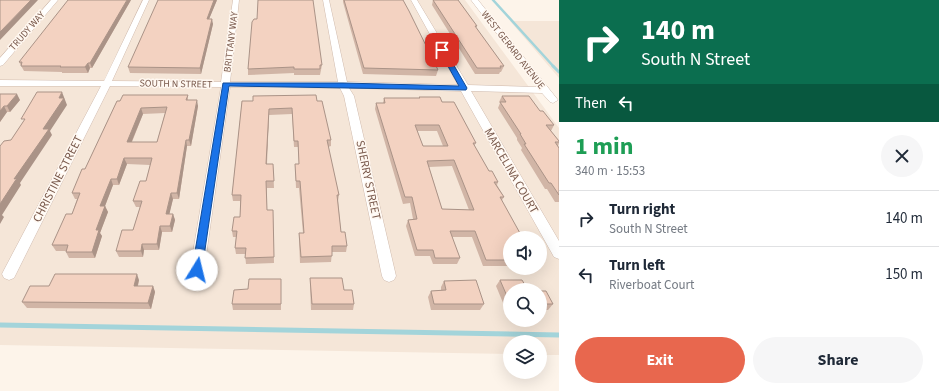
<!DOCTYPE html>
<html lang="en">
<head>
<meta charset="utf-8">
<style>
	:root { --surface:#fff; --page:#f6f6f7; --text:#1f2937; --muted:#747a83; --line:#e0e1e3; --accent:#e8674e }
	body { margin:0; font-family:"Source Sans 3",sans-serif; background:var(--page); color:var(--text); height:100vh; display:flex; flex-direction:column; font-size:15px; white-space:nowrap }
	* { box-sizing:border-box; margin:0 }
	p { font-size:13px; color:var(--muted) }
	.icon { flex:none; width:22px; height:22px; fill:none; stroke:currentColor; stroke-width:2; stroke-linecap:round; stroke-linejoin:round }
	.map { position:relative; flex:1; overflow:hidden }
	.drawer { display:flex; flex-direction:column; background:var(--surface); width:380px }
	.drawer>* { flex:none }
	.hud { background:#0b6e4f; color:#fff; overflow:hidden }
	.fabs { position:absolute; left:503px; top:231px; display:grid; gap:8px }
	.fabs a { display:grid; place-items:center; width:44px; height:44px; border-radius:50%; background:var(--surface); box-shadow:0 4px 16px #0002; font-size:20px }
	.pin { position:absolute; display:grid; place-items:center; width:34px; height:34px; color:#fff; margin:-17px; border-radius:8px; box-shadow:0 2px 6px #0006 }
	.me { position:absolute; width:44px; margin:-22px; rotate:9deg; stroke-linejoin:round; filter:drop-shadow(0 0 3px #0008) }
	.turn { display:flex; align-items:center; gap:14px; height:84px; padding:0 16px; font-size:18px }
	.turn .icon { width:52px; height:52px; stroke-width:2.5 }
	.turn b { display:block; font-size:28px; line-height:34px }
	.then { display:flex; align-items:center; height:38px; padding:0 16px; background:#0003; gap:8px; font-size:15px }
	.round { display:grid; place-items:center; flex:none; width:42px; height:42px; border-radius:21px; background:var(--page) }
	.headline { display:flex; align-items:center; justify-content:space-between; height:68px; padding:0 16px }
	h1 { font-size:24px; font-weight:700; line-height:30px; color:#1e9e55 }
	.primary-button { display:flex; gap:8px; margin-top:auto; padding:8px 16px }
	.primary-button a { flex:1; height:46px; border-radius:24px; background:var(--accent); color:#fff; font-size:16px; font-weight:700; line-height:46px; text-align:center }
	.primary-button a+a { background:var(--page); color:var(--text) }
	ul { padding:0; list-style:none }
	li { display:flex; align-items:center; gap:12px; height:56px; padding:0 16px; border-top:1px solid var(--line) }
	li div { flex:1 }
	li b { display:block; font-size:15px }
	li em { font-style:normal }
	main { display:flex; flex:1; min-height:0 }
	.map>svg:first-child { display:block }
</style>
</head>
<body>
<main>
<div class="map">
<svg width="559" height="391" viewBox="0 0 559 391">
	<rect width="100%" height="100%" fill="#fdf4ea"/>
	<path fill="#f5e6d8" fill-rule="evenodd" d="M0,0H465L559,128V355H540V342H510V354L0,345ZM510,238H540V268H510ZM510,290H540V320H510Z
		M510,21H559V78Z"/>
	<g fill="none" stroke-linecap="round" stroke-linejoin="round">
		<path stroke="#a3d4da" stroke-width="2.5" d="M493,0L554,67"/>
		<path stroke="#a3d4da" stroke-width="3" d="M553,66L559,72"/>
		<path stroke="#a3d4da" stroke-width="5" d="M0,325L559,335"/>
		<defs>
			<path id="street" d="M51,0H58L3,65L0,66V58Z
				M143,0H149L112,81L221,82L233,0H239L230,82H338L323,0H329L347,82L458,85L411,0H417L468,85L538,87L471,0H478L558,100L553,103L550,102L542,93L471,91L559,241V259L554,257L461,91L349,88L354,96L396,276L394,280L389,282L384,280L382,276L344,96L340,88L230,87L204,270L202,274L197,276L192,274L190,270L221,87L110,86L14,278L9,280L4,278L2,274L4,270L101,86H0V80L104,81Z"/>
		</defs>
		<use href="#street" stroke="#d0bbae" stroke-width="1"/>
		<use href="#street" fill="#fff" fill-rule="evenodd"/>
	</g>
	<path fill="#d1b5a6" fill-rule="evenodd" d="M131,0L92,68H90L88,73H62V72L24,71L19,62Z
		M217,0L209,19L213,24L201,74L130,73L128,67Z
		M343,0H403L438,70L436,76L363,74L343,2Z
		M433,0H458L477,26L476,28L504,66L501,72H500L499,74H475L432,5Z
		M257,19L322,65L320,75H294V73L248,75V69Z
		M0,94L20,100L10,112H7L0,122Z
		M188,95V100L198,106L191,146H187L179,199H173L169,214H173L175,220L172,232H162L159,250H144L143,257H119L116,251L133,230L140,207H136L133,201L146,181L150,165L127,164L119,185H113L105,206L108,212L100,233L102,236L95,258H69L66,252V251H56L52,245L72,214L77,199H75L72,193L85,169L117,101ZM165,113L157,142H132L143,114Z
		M502,96L540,111L554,125L551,131L559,141V143L558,146L559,148V202H555L547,189H545L521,150L522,148L517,140V138L498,108L500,103L499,102Z
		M419,97L442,102L476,143L474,146L489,171L498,182L497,185L504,197L502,200L510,238V266H483L472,237H452L460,258L457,264H433L430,256H415L406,226L408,220L413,219L410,203L403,204L375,109L376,103H383L384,98H419ZM417,131H437L443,146H423ZM452,166L469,210L442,209L429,167Z
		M242,101H317L331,140V146L328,147L339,195L338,201L341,232L347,246L346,252H332L331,262L300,263L299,239V233H303L299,188H296L295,164H299L298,147H294L292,114L269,115L267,164H273L274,188H267V210H273L274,263L246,264L245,254H236L235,248L236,237H233L232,231L240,217V201H233L232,195Z
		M310,278L344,290L354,304L353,310H311L310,284Z
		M281,279V310H233L232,304L248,289Z
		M139,280L138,286H153L155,292L151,309L27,308L22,302L49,286Z
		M500,280L510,290V310H506L496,286Z
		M444,281L484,304L480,310H431L428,297L431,291L441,290V287Z
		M540,291L553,304L548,310H540Z"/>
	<path fill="#aa9387" d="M31,0H38L0,40V32Z
		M127,0H131L92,68L90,63Z
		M214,0H217L207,24V19Z
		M212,19L213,24L201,74L200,68Z
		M88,63L90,68L88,73L85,67Z
		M62,92L67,105L50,131L52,135L20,183L21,185L2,215L4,217L0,224V204L14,179L43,129L59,98Z
		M17,94L20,100L10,112L7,106Z
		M197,100L198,106L191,146L189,140Z
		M4,106L7,112L0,122V111Z
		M141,108L143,114L129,148L127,142Z
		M269,109V115L266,170V164Z
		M186,140L187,146L179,199L177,193Z
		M124,158L127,164L119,185L117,179Z
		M111,179L113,185L105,206L108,212L100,233L102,236L95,258L92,252L100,206Z
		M171,193L173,199L168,220L166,214Z
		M173,214L175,220L172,232L170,226Z
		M160,226L162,232L159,250L157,244Z
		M142,244L144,250L143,257L141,251Z
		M137,274L139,280L136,292L134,286Z
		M153,286L155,292L151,309L148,303Z"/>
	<path fill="#f3d2c1" stroke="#aa9387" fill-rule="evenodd" d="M0,0H31L0,32Z
		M68,0H127L90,63H88L85,67H60L61,66H21L22,62H19Z
		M158,0H214L207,19H212L200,68L128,67Z
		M258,0H313L322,65H320V69H294V67L248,69L252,22L254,19H257Z
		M344,0H403L409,11L438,70L364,68Z
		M433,0H458L477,26H475L504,66H500L501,68H477Z
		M37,92H62L59,98H64L43,129H49L14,179L17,178L0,204V146L4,141L11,140L25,119H21Z
		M0,94H17L7,106H4L0,111Z
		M123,95H188L186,100H197L189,140H186L177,193H171L166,214H173L170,226H160L157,244H142L141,251H116L122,230H133L142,201H133L140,181H146L152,158H124L117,179H111L100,206H105L96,230H99L92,252H66L68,245H52L66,214H72L80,193H72L82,169H85L117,101H120ZM167,107L157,142H127L141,108Z
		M316,95L317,101H322L331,140H327L339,195H337L341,232H345L347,246H332V256L301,257L299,233H304L300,181H296L295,164H299L298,141H294L292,108L269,109L266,164H273L274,181H266L267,210H273L274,257L245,258L246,248H235L237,231H232L234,217H240L241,195H232L242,101H253V96Z
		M502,96H529L540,111H543L554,125H546L559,141V142H555L559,148V195L551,183H549L524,144H526L520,134H521L500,102H506Z
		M419,97H440L442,102H454L476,143H473L489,171H492L498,182H494L504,197H500L521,235H523L525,238H510V260H486L475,231H450L460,258H435L433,250H417L408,220L417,219L412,197H405L376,103H385L384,98H420ZM415,125H439L448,146H423ZM454,160L474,210L442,209L427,161Z
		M55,274H137L134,286H153L148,303L22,302L30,286H49Z
		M310,278H342L344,290H352L354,304H312Z
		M249,279H281V304H232L234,290L248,289Z
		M476,280L484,304H434L431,291L446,290L444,281Z
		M500,280H522L528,290H510V303Z
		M540,291H546L553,304H540Z"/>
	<path fill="#1a73e8" stroke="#114b97" d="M442,48L445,50L467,88L466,90L229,86L202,270L201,273H193L192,270L223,83H343L459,86L439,50Z"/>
	<g text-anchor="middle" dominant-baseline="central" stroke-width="3" stroke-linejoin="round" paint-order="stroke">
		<g font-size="10" fill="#79594c" stroke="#fff8f1">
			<text transform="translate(27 31) rotate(-49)">TRUDY WAY</text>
			<text transform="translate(231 42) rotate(-83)">BRITTANY WAY</text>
			<text transform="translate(513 50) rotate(52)">WEST GERARD AVENUE</text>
			<text transform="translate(176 84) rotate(1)">SOUTH N STREET</text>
		</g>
		<g font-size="12" fill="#79594c" stroke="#fff8f1">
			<text transform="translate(511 171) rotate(60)">MARCELINA COURT</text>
			<text transform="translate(58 179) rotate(-63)">CHRISTINE STREET</text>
			<text transform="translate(368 180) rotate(78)">SHERRY STREET</text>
		</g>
	</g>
</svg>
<div class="fabs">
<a><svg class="icon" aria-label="sound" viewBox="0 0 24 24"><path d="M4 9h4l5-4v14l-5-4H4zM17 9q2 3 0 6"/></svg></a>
<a><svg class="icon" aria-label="search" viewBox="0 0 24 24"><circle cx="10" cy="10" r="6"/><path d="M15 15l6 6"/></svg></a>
<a><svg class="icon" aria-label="layers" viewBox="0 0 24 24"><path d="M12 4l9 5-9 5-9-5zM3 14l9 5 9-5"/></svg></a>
</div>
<div class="pin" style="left:442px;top:50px;background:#d93025"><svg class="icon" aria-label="arrive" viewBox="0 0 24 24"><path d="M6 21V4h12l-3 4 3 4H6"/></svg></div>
<svg class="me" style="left:197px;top:270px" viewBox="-20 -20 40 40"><circle r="19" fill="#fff"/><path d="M0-13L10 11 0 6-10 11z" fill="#1a73e8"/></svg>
</div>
<section class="drawer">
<div class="hud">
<div class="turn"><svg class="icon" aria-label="right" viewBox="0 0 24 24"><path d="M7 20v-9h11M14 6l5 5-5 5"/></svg><div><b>140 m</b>South N Street</div></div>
<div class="then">Then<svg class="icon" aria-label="left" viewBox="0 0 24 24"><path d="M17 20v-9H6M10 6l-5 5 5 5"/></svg></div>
</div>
<div class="headline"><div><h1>1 min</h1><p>340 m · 15:53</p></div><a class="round"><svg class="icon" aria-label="close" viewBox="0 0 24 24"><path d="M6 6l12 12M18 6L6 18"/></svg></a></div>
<ul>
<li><svg class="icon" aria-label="right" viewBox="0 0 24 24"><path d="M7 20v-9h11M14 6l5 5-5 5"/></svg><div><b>Turn right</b><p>South N Street</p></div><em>140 m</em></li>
<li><svg class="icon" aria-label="left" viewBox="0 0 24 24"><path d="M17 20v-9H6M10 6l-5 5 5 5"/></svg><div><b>Turn left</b><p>Riverboat Court</p></div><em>150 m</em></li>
</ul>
<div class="primary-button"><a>Exit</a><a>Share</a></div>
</section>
</main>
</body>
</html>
